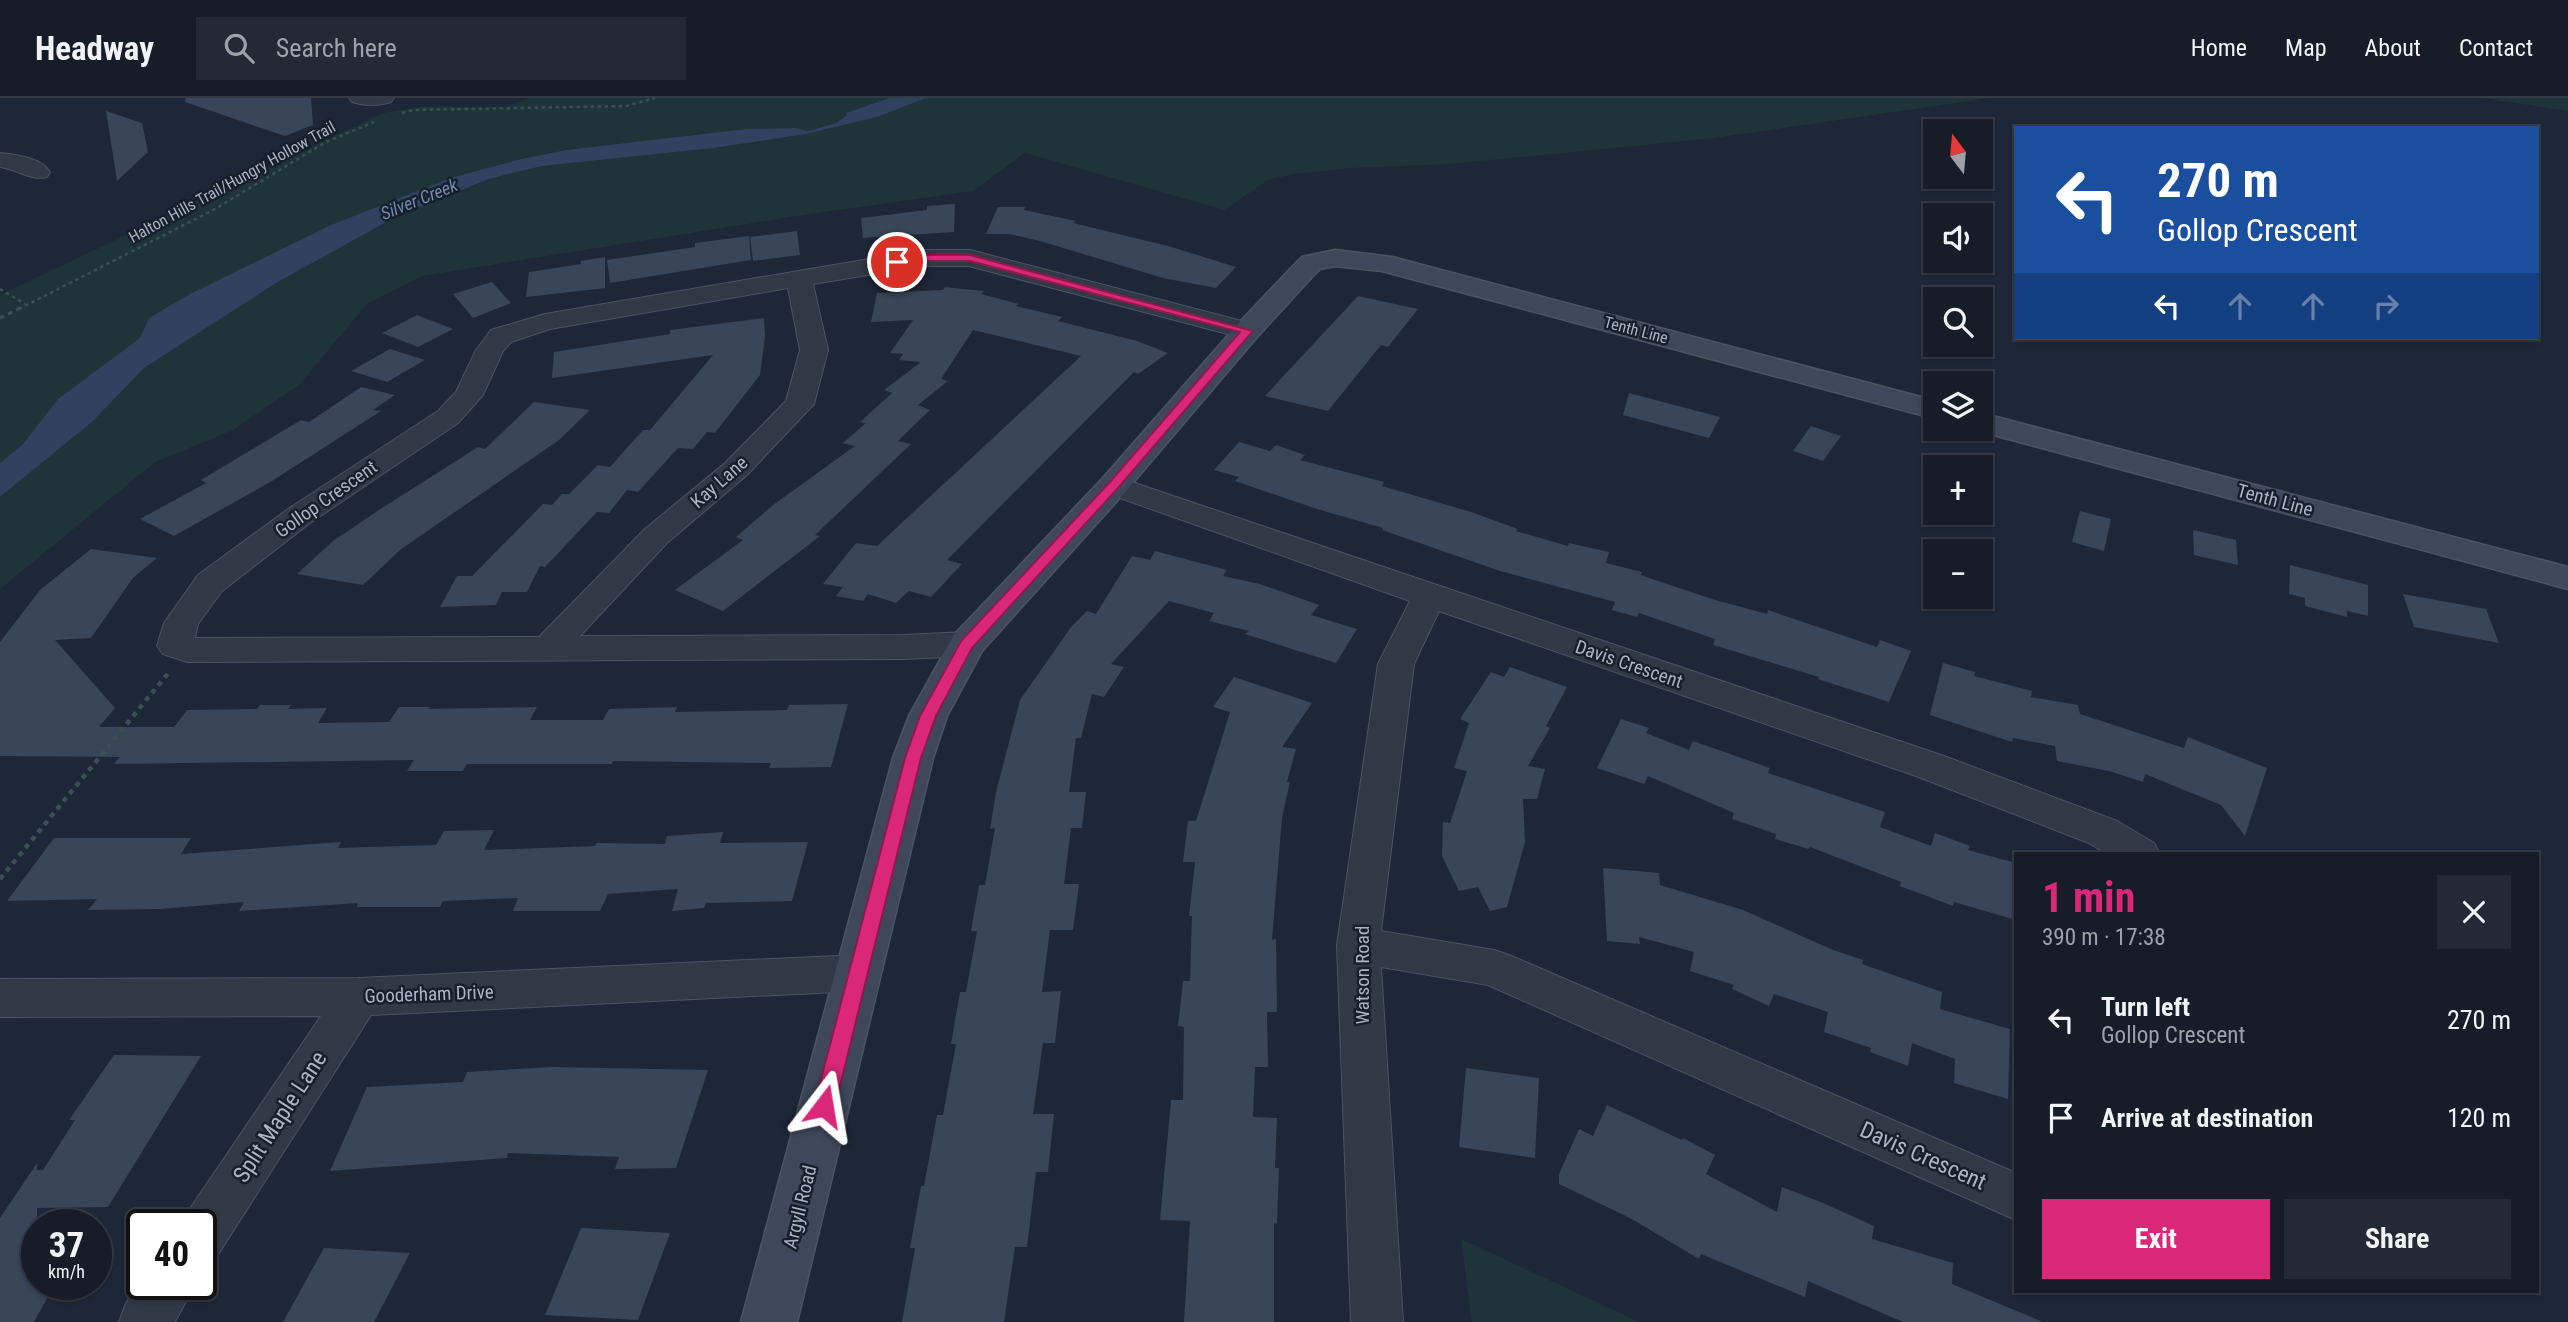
<!DOCTYPE html>
<html lang="en">
<head>
<meta charset="utf-8">
<style>
	:root { --surface:#161d29; --page:#232a35; --text:#f1f3f6; --muted:#9ea2a8; --line:#353b46; --accent:#db2777 }
	body { margin:0; font-family:"Roboto Condensed",sans-serif; background:var(--page); color:var(--text); height:100vh; display:flex; flex-direction:column; font-size:26px; white-space:nowrap }
	* { box-sizing:border-box; margin:0 }
	p { font-size:23px; color:var(--muted) }
	.icon { flex:none; width:38px; height:38px; fill:none; stroke:currentColor; stroke-width:2; stroke-linecap:round; stroke-linejoin:round }
	.map { position:relative; flex:1; overflow:hidden }
	.sheet { position:absolute; left:2014px; top:754px; width:525px; height:441px; display:flex; flex-direction:column; background:var(--surface); border-radius:0px; box-shadow:0 2px 5px #0004,0 0 0 2px var(--line) }
	.sheet>* { flex:none }
	.guide { position:absolute; left:2014px; top:28px; width:525px; height:214px; border-radius:0px; box-shadow:0 2px 5px #0004,0 0 0 2px var(--line); background:#1a4fa0; color:#fff; overflow:hidden }
	.needle { width:46px; rotate:344deg }
	.buttons { position:absolute; left:1923px; top:21px; display:grid; gap:14px }
	.buttons a { display:grid; place-items:center; width:70px; height:70px; border-radius:0px; background:var(--surface); box-shadow:0 2px 5px #0004,0 0 0 2px var(--line); font-size:35px }
	.speed { position:absolute; left:21px; top:1111px; display:flex; gap:14px; font-size:35px; font-weight:700; text-align:center }
	.speed>* { display:grid; place-content:center; width:91px; height:91px; border-radius:50%; background:var(--surface); box-shadow:0 2px 5px #0004,0 0 0 2px var(--line); line-height:1 }
	.speed small { font-size:18px; font-weight:400 }
	.speed .limit { border:4px solid #111; border-radius:10px; background:#fff; color:#111 }
	.pin { position:absolute; display:grid; place-items:center; width:60px; height:60px; color:#fff; margin:-30px; border:4px solid #fff; border-radius:50%; box-shadow:0 2px 7px #0007 }
	.me { position:absolute; width:77px; margin:-38px; rotate:14deg; stroke-linejoin:round; filter:drop-shadow(0 0 5px #0008) }
	.turn { display:flex; align-items:center; gap:24px; height:147px; padding:0 28px; font-size:32px }
	.turn .icon { width:91px; height:91px; stroke-width:2.5 }
	.turn b { display:block; font-size:49px; line-height:60px }
	.lanes { display:flex; align-items:center; height:66px; padding:0 28px; background:#0003; justify-content:center; gap:35px; direction:ltr }
	.lanes .off { opacity:.35 }
	.round { display:grid; place-items:center; flex:none; width:74px; height:74px; border-radius:0px; background:var(--page) }
	.head { display:flex; align-items:center; justify-content:space-between; height:119px; padding:0 28px }
	h1 { font-size:42px; font-weight:700; line-height:52px; color:var(--accent) }
	.button { display:flex; gap:14px; margin-top:auto; padding:14px 28px }
	.button a { flex:1; height:80px; border-radius:0px; background:var(--accent); color:#fff; font-size:28px; font-weight:700; line-height:80px; text-align:center }
	.button a+a { background:var(--page); color:var(--text) }
	ul { padding:0; list-style:none }
	li { display:flex; align-items:center; gap:21px; height:98px; padding:0 28px }
	li div { flex:1 }
	li b { display:block; font-size:26px }
	li em { font-style:normal }
	header { display:flex; align-items:center; gap:42px; box-sizing:border-box; height:98px; padding:0 35px; background:var(--surface); border-bottom:2px solid var(--line) }
	header strong { font-size:33px }
	nav { display:flex; gap:38px; margin-inline-start:auto; font-size:24px }
	.search { width:490px; height:63px; background:var(--page); display:flex; align-items:center; gap:18px; box-sizing:border-box; padding:0 24px; border-radius:0px; color:var(--muted); font-size:26px }
	.map>svg:first-child { display:block }
</style>
</head>
<body>
<header>
<strong>Headway</strong>
<div class="search"><svg class="icon" aria-label="search" viewBox="0 0 24 24"><circle cx="10" cy="10" r="6"/><path d="M15 15l6 6"/></svg>Search here</div>
<nav><a>Home</a><a>Map</a><a>About</a><a>Contact</a></nav>
</header>
<div class="map">
<svg width="2568" height="1224" viewBox="0 0 2568 1224">
	<rect width="100%" height="100%" fill="#1e2737"/>
	<path fill="#1f3438" d="M531,0H889L847,15L848,17L836,25L809,33L795,30L746,31L566,52L521,61L450,80L331,127L149,220L140,240L58,301L23,346L0,365V197L383,15L426,8L505,9Z
		M926,0H1990L1714,40L1449,66L1350,70L1294,76L1268,82L1224,112L1025,55L973,93L796,118L422,178L367,206L299,287L233,332L155,364L0,491V399L92,324L144,270L276,185L399,117L489,81L542,68L714,50L806,36L877,19Z
		M2482,0H2568V13Z
		M1461,1141L1639,1224H1472Z"/>
	<path fill="#2f4260" d="M889,0H926L877,19L806,36L714,50L542,68L489,81L399,117L276,185L144,270L92,324L0,399V365L23,346L58,301L140,240L149,220L190,196L331,127L450,80L521,61L566,52L746,31L795,30L809,33L836,25L847,17L846,15Z"/>
	<path fill="#394558" d="M186,0H311L313,27L285,38L185,4Z
		M106,13L142,25L148,54L117,83Z
		M955,106L954,134L863,140L861,120L927,112V108Z
		M998,109H1025L1024,112L1076,123L1073,125L1168,148L1236,169L1216,190L1163,180L1040,143L1009,136H986Z
		M797,133L800,157L753,163L750,139Z
		M749,138L751,162L610,185L607,162L695,149V145Z
		M605,159V190L526,199L529,174L581,166V163Z
		M492,184L511,205L473,220L453,196Z
		M945,189L984,193L981,196L1019,206L1016,208L1062,219L1058,223L1137,243L1168,255L1138,276L1134,274L947,462L962,466L931,499L909,493L896,505L868,496L863,503L836,498L843,489L823,486L856,445L877,448L1081,258L973,232L941,281L948,283L918,307L930,312L898,343L911,346L815,437L820,438L723,513L675,492L743,442L736,439L773,407L855,348L843,345L866,325L860,324L892,295L884,292L921,264L899,262L903,256L890,255L913,222L871,224L877,195L943,192Z
		M1358,198L1418,211L1388,249L1381,247L1328,313L1265,298Z
		M417,217L453,231L418,249L382,235Z
		M764,220L765,238L760,277L715,335L707,334L693,351L678,350L638,394L627,392L609,415L597,414L545,469L540,468L527,494H502L496,507L440,509L457,478H472L543,406L552,407L562,396H569L598,367L610,369L643,332H650L713,257L552,280L554,254L670,236V232Z
		M390,251L425,262L387,284L351,273Z
		M361,289L395,297L373,312L381,313L272,383L174,438L140,421L206,385L201,382L301,322L309,324Z
		M1629,295L1720,319L1709,340L1623,317Z
		M534,304L590,312L559,342L400,452L363,487L297,476L333,443L379,412L478,349L485,351Z
		M1811,328L1841,338L1823,363L1793,353Z
		M1239,344L1270,353L1276,347L1305,357L1300,362L1384,384L1382,388L1471,414L1518,431L1516,433L1568,448L1569,445L1609,454L1606,465L1642,474L1641,477L1652,481L1715,502L1767,516L1768,512L1877,549L1880,542L1911,553L1889,604L1818,581L1819,579L1713,547L1715,541L1639,515L1637,519L1612,512L1615,504L1500,473L1382,432L1383,430L1317,411L1235,383L1239,379L1214,372Z
		M2080,413L2111,421L2104,453L2072,444Z
		M2193,432L2236,442L2238,467L2194,457Z
		M91,451L157,460L133,480L91,540L55,542L115,610L99,629H174L187,612L257,611L260,607H291L288,611L327,610L318,625L389,624L399,609H430L428,611L537,609L530,622H603L609,611L677,609L675,614L787,612L789,607L848,606L831,669L769,670L771,665L613,663L612,666H467L463,673H407L414,662L114,666L120,659L0,658V544L40,492Z
		M1155,453L1227,472L1223,478L1260,486L1319,507L1311,517L1357,531L1336,565L1245,536L1249,533L1209,523L1214,515L1169,503L1111,566L1124,569L1104,599L1092,596L1081,640H1076L1069,694H1086L1082,730H1071L1064,786H1079L1073,832H1050L1042,894L1061,893L1055,945H1043L1033,1016H1054L1048,1074H1036L1027,1149H1015L1004,1224H902L915,1150H910L921,1088H924L937,1017H943L956,946H951L960,894H966L977,833H971L979,787H985L995,730L990,731L996,694L1020,602L1071,529L1087,513L1096,516L1132,458L1150,462Z
		M2290,467L2368,487V518L2347,513V519L2305,508V500L2289,496Z
		M2403,496L2486,511L2499,545L2414,529Z
		M1943,565L1975,574L1974,578L2032,593L2031,599L2078,607L2080,616L2184,650L2188,639L2267,670L2245,738L2221,707L2145,676L2143,684L2109,673L2057,663L2055,648L2013,640L2012,644L1930,617Z
		M1510,569L1567,589L1546,628L1550,630L1528,668L1545,671L1537,701H1523L1525,744L1507,809L1490,813L1478,789L1459,793L1442,758L1443,724L1450,725L1467,673L1454,670L1469,625L1460,621L1491,574L1504,579Z
		M1234,579L1312,605L1282,649L1296,651L1287,684H1290L1282,720L1272,842L1276,841L1277,914H1267L1268,969H1255L1253,1019L1277,1020L1275,1070H1279L1277,1126L1274,1125V1224H1184L1190,1123L1160,1122L1171,1002H1183L1184,929L1178,928L1183,883H1190L1192,818H1189L1195,764H1183L1188,723H1196L1230,614L1213,609Z
		M1621,621L1649,630L1646,635L1689,652L1693,643L1770,670L1768,675L1885,714L1880,729L1931,748L1935,735L1970,748L1968,752L2012,764V782L2016,783V822L1954,804L1953,808L1900,788L1901,784L1810,749L1809,751L1775,741L1776,736L1732,721L1734,715L1648,678L1644,686L1597,670Z
		M494,732L484,752L595,748L597,745L665,746L667,738L723,734L720,745L808,744L792,803L706,805L704,810L672,813L678,791L608,796L600,813H513L518,800L443,803L440,809H357L358,805L239,813L244,804L160,811L88,812L97,801L7,803L54,740H191L181,756L341,744L338,750L436,747L444,733Z
		M1603,770L1659,775L1660,787L1743,812L1833,852L1863,862L1862,866L1942,894L1940,911L2010,931L2008,1001L1954,985L1955,961L1912,945L1908,968L1870,954L1871,950L1824,934L1828,914L1774,896L1769,908L1732,891L1734,887L1690,873L1694,854L1639,839L1640,846L1607,843Z
		M114,957L201,958L108,1109L37,1110V1186H55L34,1224H0V1120L37,1065V1072H43L75,1022H69Z
		M553,969L708,972L676,1070L615,1071L619,1059L508,1055L507,1060L330,1073L367,989L463,984L467,974Z
		M1466,970L1539,980L1535,1060L1459,1049Z
		M1607,1007L1682,1042L1683,1040L1715,1057L1706,1076L1777,1114L1782,1089L1823,1105L1874,1128L1872,1141L1953,1165L1952,1186L2043,1224H1903L1808,1183L1805,1199L1701,1156L1699,1161L1630,1120L1559,1086V1076L1579,1031L1593,1038Z
		M581,1130L670,1135L638,1222L545,1217Z
		M324,1150L410,1155L374,1224H283Z"/>
	<g fill="none" stroke-linecap="round" stroke-linejoin="round">
		<defs>
			<path id="street" d="M349,0H394L391,4C379,8 364,8 352,4Z
				M0,55C17,57 40,59 50,74L47,79C31,83 16,71 0,69Z
				M922,152H970L1257,227L1260,233L1257,239L1247,241L969,168H922L813,186L828,252L814,306L747,377L667,445L580,538L903,537L967,534L979,538L985,546L979,554L967,558L903,561L187,564L163,556L157,548L164,525L198,477L288,411L438,313L456,294L476,252L491,232L545,216ZM788,190L800,252L786,303L725,365L645,431L539,539L195,540L198,526L222,493L310,425L458,325L483,297L503,253L511,244L550,231Z
				M1114,378L1944,658L2117,723L2154,745L2160,756H2107L2089,745L1916,678L1439,513L1414,566L1381,833L1494,852L1509,857L2016,1075V1122L1488,887L1381,869L1403,1224H1351L1337,847L1378,566L1410,503L1103,394L1099,387L1103,380Z
				M857,857L872,862L879,875L872,888L857,893L371,917L219,1155L201,1162V1127H181L183,1121L321,918L0,919V881L358,880Z
				M142,1182V1186H195L175,1224H119L126,1205Z"/>
			<path id="secondary" d="M1335,152L1392,159L1936,303V321L1382,173L1335,168L1320,171L1313,178L1257,239L1125,394L982,553L947,618L933,660L797,1224H741L893,660L909,618L954,537L1103,380L1237,227L1295,166L1302,159Z
				M1981,315L2568,469V491L1971,331H1981Z"/>
		</defs>
		<use href="#street" stroke="#4c5463" stroke-width="2"/>
		<use href="#secondary" stroke="#4c5463" stroke-width="3"/>
		<path stroke="#3a5052" stroke-width="2.5" stroke-dasharray="3.5 3.5" stroke-linecap="butt" d="M402,15L413,12L626,8L655,0
			M0,191L25,206
			M19,211L215,111L326,44L374,24"/>
		<path stroke="#3a5052" stroke-width="3.5" stroke-dasharray="4.5 4.5" stroke-linecap="butt" d="M0,220L22,209"/>
		<path stroke="#3a5052" stroke-width="4.5" stroke-dasharray="5 5" stroke-linecap="butt" d="M0,781L170,573"/>
		<use href="#street" fill="#313947" fill-rule="evenodd"/>
		<use href="#secondary" fill="#3f485b" fill-rule="evenodd"/>
	</g>
	<path fill="#db2777" stroke="#8e194d" stroke-width="2" d="M922,157H970L1253,233L1118,390L972,550L936,618L921,660L835,1008L832,1015L824,1018L817,1015L814,1008L905,660L920,618L961,543L1109,385L1240,234L970,163H922L897,168L892,164Z"/>
	<g text-anchor="middle" dominant-baseline="central" stroke-width="5" stroke-linejoin="round" paint-order="stroke">
		<g font-size="16" fill="#abb4c5" stroke="#171f2b">
			<text transform="translate(232 84) rotate(-29)">Halton Hills Trail/Hungry Hollow Trail</text>
			<text transform="translate(1636 232) rotate(15)">Tenth Line</text>
		</g>
		<g font-size="18" font-style="italic" fill="#7089b0" stroke="#171f2b">
			<text transform="translate(419 101) rotate(-22)">Silver Creek</text>
		</g>
		<g font-size="19" fill="#abb4c5" stroke="#171f2b">
			<text transform="translate(719 384) rotate(-41)">Kay Lane</text>
			<text transform="translate(326 401) rotate(-35)">Gollop Crescent</text>
			<text transform="translate(2275 402) rotate(15)">Tenth Line</text>
			<text transform="translate(1629 566) rotate(19)">Davis Crescent</text>
			<text transform="translate(1362 877) rotate(-90)">Watson Road</text>
			<text transform="translate(429 896) rotate(-2)">Gooderham Drive</text>
			<text transform="translate(800 1109) rotate(-76)">Argyll Road</text>
		</g>
		<g font-size="23" fill="#abb4c5" stroke="#171f2b">
			<text transform="translate(280 1019) rotate(-57)">Split Maple Lane</text>
			<text transform="translate(1923 1058) rotate(24)">Davis Crescent</text>
		</g>
	</g>
</svg>
<div class="buttons">
<a><svg class="needle" viewBox="-14 -14 28 28"><path d="M0-13l5 13h-10z" fill="#e53935"/><path d="M0 13l5-13h-10z" fill="#9ea2a8"/></svg></a>
<a><svg class="icon" aria-label="sound" viewBox="0 0 24 24"><path d="M4 9h4l5-4v14l-5-4H4zM17 9q2 3 0 6"/></svg></a>
<a><svg class="icon" aria-label="search" viewBox="0 0 24 24"><circle cx="10" cy="10" r="6"/><path d="M15 15l6 6"/></svg></a>
<a><svg class="icon" aria-label="layers" viewBox="0 0 24 24"><path d="M12 4l9 5-9 5-9-5zM3 14l9 5 9-5"/></svg></a>
<a>+</a>
<a>−</a>
</div>
<div class="speed"><div>37<small>km/h</small></div><div class="limit">40</div></div>
<div class="pin" style="left:897px;top:164px;background:#d93025"><svg class="icon" aria-label="arrive" viewBox="0 0 24 24"><path d="M6 21V4h12l-3 4 3 4H6"/></svg></div>
<svg class="me" style="left:824px;top:1008px" viewBox="-20 -20 40 40"><path d="M0-17L14 15 0 8-14 15z" fill="#db2777" stroke="#fff" stroke-width="4"/></svg>
<div class="guide">
<div class="turn"><svg class="icon" aria-label="left" viewBox="0 0 24 24"><path d="M17 20v-9H6M10 6l-5 5 5 5"/></svg><div><b>270 m</b>Gollop Crescent</div></div>
<div class="lanes"><svg class="icon" aria-label="left" viewBox="0 0 24 24"><path d="M17 20v-9H6M10 6l-5 5 5 5"/></svg><svg class="icon off" aria-label="ahead" viewBox="0 0 24 24"><path d="M12 20V5M6 11l6-6 6 6"/></svg><svg class="icon off" aria-label="ahead" viewBox="0 0 24 24"><path d="M12 20V5M6 11l6-6 6 6"/></svg><svg class="icon off" aria-label="right" viewBox="0 0 24 24"><path d="M7 20v-9h11M14 6l5 5-5 5"/></svg></div>
</div>
<section class="sheet">
<div class="head"><div><h1>1 min</h1><p>390 m · 17:38</p></div><a class="round"><svg class="icon" aria-label="close" viewBox="0 0 24 24"><path d="M6 6l12 12M18 6L6 18"/></svg></a></div>
<ul>
<li><svg class="icon" aria-label="left" viewBox="0 0 24 24"><path d="M17 20v-9H6M10 6l-5 5 5 5"/></svg><div><b>Turn left</b><p>Gollop Crescent</p></div><em>270 m</em></li>
<li><svg class="icon" aria-label="arrive" viewBox="0 0 24 24"><path d="M6 21V4h12l-3 4 3 4H6"/></svg><div><b>Arrive at destination</b></div><em>120 m</em></li>
</ul>
<div class="button"><a>Exit</a><a>Share</a></div>
</section>
</div>
</body>
</html>
